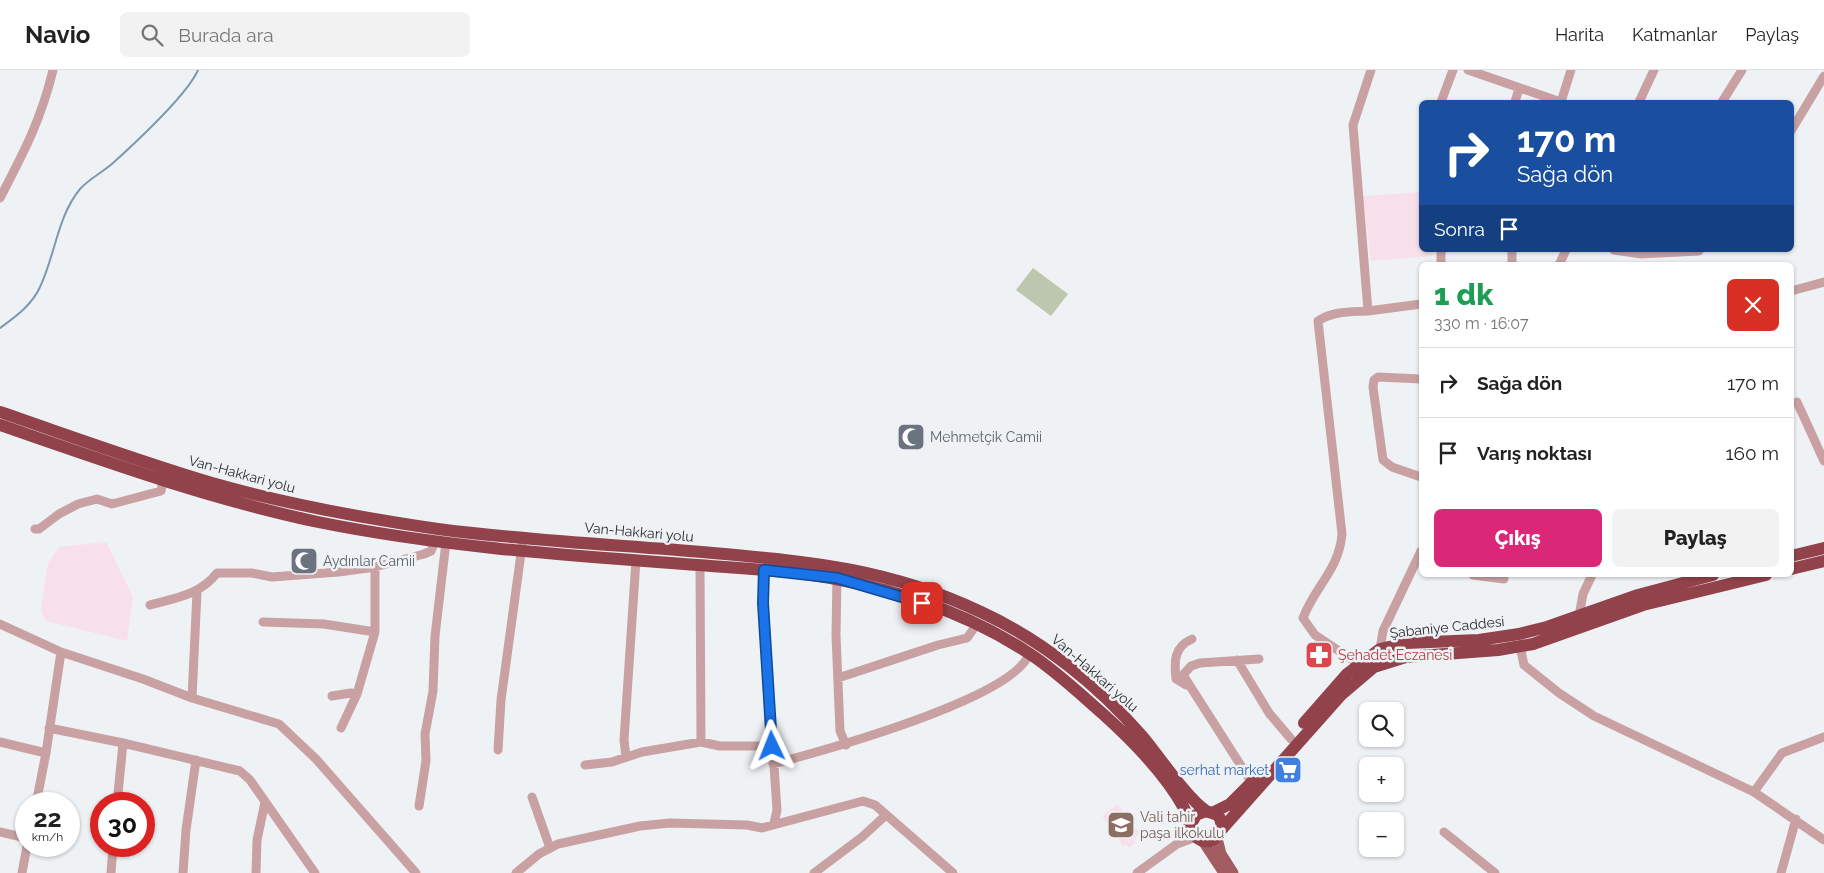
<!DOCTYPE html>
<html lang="tr">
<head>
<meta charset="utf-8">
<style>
	:root { --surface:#fff; --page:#f2f2f2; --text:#222; --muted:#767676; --line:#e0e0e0; --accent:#db2777 }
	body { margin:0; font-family:Raleway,sans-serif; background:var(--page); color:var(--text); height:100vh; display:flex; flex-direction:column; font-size:19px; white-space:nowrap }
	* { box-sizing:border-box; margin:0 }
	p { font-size:16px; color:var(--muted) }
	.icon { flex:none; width:28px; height:28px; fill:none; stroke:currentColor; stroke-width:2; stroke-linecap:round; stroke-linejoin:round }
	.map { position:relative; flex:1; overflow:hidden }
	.side { position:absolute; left:1419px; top:192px; width:375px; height:315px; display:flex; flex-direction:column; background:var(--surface); border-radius:8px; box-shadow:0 1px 4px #0004 }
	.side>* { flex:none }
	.guide { position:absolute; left:1419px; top:30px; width:375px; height:152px; border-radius:8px; box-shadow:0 1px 4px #0004; background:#1a4fa0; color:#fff; overflow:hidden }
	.controls { position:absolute; left:1359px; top:632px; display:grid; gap:10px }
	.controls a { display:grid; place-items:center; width:45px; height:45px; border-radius:8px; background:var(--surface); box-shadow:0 1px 4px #0004; font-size:25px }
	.speed { position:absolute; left:15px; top:722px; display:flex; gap:10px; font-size:25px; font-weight:700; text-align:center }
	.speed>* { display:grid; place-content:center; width:65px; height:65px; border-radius:50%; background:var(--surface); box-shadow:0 1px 4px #0004; line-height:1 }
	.speed small { font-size:12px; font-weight:400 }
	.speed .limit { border:8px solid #d22; background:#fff; color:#111 }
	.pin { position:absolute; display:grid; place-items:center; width:42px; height:42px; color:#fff; margin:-21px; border-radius:10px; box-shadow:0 2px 8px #0006 }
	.me { position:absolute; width:55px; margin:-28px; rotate:358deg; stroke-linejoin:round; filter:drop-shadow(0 0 4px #0008) }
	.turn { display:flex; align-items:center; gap:18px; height:105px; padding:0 15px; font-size:22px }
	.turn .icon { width:65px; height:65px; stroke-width:2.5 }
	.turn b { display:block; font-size:35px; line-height:42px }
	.then { display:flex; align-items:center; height:48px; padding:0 15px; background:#0003; gap:10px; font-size:19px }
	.round { display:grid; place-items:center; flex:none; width:52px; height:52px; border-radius:8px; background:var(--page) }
	.overview { display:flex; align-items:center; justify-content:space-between; height:85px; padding:0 15px }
	h1 { font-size:30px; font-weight:800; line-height:38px; color:#1e9e55 }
	.button { display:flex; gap:10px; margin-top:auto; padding:10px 15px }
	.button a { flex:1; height:58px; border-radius:8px; background:var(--accent); color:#fff; font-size:20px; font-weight:800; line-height:58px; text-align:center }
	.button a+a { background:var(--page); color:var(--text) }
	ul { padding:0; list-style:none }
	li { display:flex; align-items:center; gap:15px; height:70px; padding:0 15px; border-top:1px solid var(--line) }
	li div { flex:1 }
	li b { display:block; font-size:19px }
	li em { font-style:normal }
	header { display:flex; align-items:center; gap:30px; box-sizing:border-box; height:70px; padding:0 25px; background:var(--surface); border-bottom:1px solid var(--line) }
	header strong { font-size:24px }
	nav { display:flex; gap:28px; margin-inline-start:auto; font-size:18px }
	.search { width:350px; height:45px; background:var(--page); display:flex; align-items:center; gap:12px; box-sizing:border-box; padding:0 18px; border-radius:8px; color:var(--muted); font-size:19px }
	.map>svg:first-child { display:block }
</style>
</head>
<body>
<header>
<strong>Navio</strong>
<div class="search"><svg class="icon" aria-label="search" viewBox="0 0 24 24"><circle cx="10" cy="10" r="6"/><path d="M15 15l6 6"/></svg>Burada ara</div>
<nav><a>Harita</a><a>Katmanlar</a><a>Paylaş</a></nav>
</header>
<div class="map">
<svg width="1824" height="803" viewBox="0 0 1824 803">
	<rect width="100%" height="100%" fill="#eff2f5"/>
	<path fill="#f8e0ea" d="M1421,122V180H1433V186L1371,191L1363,126Z
		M106,472L133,527L127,571L46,551L41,540L48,493L59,477Z
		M1118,734L1140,764L1134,769L1136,772L1129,778L1126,774L1123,776L1102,746Z"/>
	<path fill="#bdc7ad" d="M1033,198L1068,224L1051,246L1016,220Z"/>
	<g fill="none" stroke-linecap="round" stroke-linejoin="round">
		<path stroke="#7d98b0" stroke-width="2" d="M0,258C15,247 32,235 40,217C55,186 57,147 80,119C89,109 103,102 113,93C135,73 187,25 198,0"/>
		<path stroke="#c9a1a3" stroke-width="9" d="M1371,0L1353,55L1368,241L1421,234
			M1468,0L1561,32L1571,0
			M1441,32L1453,0
			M1515,32L1519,18
			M1639,32L1654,0
			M1722,32L1742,0
			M1791,61L1824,6
			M0,128C24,82 41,50 53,0
			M1441,180V195
			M1512,180V195
			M1614,180L1641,184L1699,181
			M1559,195L1566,180
			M1791,221L1824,212
			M1421,309L1378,307L1374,310L1373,317L1383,390L1392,397L1421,407
			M1797,332L1824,391
			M35,459H39L59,444L78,434L97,429L112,434L161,421L163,410
			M700,495L701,672
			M765,500L763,533L777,740L774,753
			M1473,505L1504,509
			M837,506L836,565L840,661L846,675
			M150,535C175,528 200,525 217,503H252L272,507L339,502L375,497L424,484L431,481L435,471
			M1579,546L1583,524L1592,505
			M263,552L324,554L375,562
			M0,554L61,582L143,609L192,628L279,654L316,689L416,803
			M1520,576L1524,595L1559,623L1594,646L1754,722L1824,770
			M1237,590L1269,643L1291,669
			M1383,593L1380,579L1383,561L1421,481
			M1363,597L1315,565L1303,548C1315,516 1339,500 1342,464L1318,251C1332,241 1351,242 1368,241
			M838,608L938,575L967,568L977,554
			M1186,615L1176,609C1174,591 1174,577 1192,569
			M332,626L351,623L357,624
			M192,628L197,522
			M49,658L123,673L240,701L250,710L315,803
			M341,658L357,624L375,562V497
			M0,672L46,683
			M498,680L501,630L522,476
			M626,687L624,670L636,490
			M773,694C822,681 1013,629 1029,584
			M585,695L612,692L642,682L701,672L720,676H772
			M1252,713L1183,605L1191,596L1200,593L1259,589
			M1754,722L1782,683L1824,667
			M532,727L550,778
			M36,734L46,683L61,582
			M117,734L123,673
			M419,736L426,691L425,664L433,621L435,566L446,472
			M0,762L26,768
			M1444,762L1495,803
			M22,803L27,776
			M111,803L113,776
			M183,803L186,760L196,690
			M256,803L257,770L265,732
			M516,803L539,784L558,774L640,756L670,753L747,755L762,758L863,731L875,735L953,803
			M814,803L862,767L886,745
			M1137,803L1177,774L1196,767
			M1781,803L1796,749"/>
		<path stroke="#a25c62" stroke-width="11" d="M1217,768L1221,784L1233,803
			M1203,771L1224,803"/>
		<path stroke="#92424b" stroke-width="12" d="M0,342C70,366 141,392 212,413C286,434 362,448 438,459C529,471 622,475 713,483C813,492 890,499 981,542C1042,570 1098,615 1142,666C1159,686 1186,727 1206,741
			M0,355C104,391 209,429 318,452C476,484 639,489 799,503C879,514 962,539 1030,584C1056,601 1079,623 1103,644C1133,671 1164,702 1184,738C1188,746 1190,761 1195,766C1210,781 1229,761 1218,745L1206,741L1196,745L1191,754
			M1791,486L1824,478
			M1791,499L1824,491
			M1304,653L1347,604L1380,579L1406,573L1479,570L1519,564L1547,557L1638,525L1713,505
			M1214,742L1230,734L1255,709
			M1222,759L1341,625L1374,597L1406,587L1498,580L1533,574L1643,535L1766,505"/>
	</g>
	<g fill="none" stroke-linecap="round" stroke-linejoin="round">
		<defs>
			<path id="route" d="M772,676L763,533L764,500L837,508L922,533"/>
		</defs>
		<use href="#route" stroke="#114b97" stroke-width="12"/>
		<use href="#route" stroke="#1a73e8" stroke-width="9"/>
	</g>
	<defs>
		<symbol id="mosque-square" viewBox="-11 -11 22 22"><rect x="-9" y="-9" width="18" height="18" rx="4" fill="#6b7280" stroke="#eff2f5"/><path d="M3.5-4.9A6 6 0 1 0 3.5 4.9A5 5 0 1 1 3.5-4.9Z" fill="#fff"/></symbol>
		<symbol id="pharmacy-square" viewBox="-11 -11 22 22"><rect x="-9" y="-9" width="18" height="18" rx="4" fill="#e0444e" stroke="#eff2f5"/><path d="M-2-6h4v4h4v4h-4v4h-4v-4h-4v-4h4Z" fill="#fff"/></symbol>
		<symbol id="supermarket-square" viewBox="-11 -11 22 22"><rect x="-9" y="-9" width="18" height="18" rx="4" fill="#3f7fe0" stroke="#eff2f5"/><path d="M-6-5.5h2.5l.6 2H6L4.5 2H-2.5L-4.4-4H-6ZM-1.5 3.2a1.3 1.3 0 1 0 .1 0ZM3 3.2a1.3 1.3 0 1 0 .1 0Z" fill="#fff"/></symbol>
		<symbol id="school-square" viewBox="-11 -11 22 22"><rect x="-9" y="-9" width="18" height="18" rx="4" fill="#8d6e63" stroke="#eff2f5"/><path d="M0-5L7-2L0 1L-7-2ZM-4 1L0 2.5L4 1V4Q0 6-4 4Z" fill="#fff"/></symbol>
	</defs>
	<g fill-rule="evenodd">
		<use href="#mosque-square" x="895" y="351" width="32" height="32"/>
		<use href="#mosque-square" x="288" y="475" width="32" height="32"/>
		<use href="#pharmacy-square" x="1303" y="569" width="32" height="32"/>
		<use href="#supermarket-square" x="1272" y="684" width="32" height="32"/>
		<use href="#school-square" x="1105" y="739" width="32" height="32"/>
	</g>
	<g text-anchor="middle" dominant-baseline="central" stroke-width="5" stroke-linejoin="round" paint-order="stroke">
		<g font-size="14" fill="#5b616d" stroke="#eff2f5" text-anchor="start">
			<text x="930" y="367">Mehmetçik Camii</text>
			<text x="323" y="491">Aydınlar Camii</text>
		</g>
		<g font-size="14" fill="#2a2b2d" stroke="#eff2f5">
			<text transform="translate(242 404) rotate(15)">Van-Hakkari yolu</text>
			<text transform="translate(639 462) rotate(5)">Van-Hakkari yolu</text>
			<text transform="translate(1447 557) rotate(-6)">Şabaniye Caddesi</text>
			<text transform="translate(1095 603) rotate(41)">Van-Hakkari yolu</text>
		</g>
		<g font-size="14" fill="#be3a42" stroke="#eff2f5" text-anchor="start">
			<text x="1338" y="585">Şehadet Eczanesi</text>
		</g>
		<g font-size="14" fill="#366cbe" stroke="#eff2f5" text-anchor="end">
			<text x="1269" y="700">serhat market</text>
		</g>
		<g font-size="14" fill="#785e54" stroke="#eff2f5" text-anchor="start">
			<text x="1140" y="747">Vali tahir<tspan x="1140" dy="16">paşa ilkokulu</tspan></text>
		</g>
	</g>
</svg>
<div class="controls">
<a><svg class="icon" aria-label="search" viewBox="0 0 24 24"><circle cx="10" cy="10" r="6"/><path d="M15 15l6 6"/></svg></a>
<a>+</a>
<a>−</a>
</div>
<div class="speed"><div>22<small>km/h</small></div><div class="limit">30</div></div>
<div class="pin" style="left:922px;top:533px;background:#d93025"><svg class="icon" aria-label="arrive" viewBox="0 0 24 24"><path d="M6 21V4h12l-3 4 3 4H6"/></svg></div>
<svg class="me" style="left:772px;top:676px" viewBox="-20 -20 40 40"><path d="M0-17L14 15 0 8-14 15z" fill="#1a73e8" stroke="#fff" stroke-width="4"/></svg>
<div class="guide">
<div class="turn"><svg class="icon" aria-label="right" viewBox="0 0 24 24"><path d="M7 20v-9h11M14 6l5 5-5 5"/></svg><div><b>170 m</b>Sağa dön</div></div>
<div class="then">Sonra<svg class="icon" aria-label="arrive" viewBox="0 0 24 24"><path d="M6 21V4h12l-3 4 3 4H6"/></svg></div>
</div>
<section class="side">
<div class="overview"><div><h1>1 dk</h1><p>330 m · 16:07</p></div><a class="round" style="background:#d93025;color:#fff"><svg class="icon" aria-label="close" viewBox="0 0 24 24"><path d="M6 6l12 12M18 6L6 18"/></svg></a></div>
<ul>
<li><svg class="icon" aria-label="right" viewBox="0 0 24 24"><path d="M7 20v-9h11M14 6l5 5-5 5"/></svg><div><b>Sağa dön</b></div><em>170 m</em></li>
<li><svg class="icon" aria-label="arrive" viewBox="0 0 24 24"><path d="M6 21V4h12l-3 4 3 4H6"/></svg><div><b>Varış noktası</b></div><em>160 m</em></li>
</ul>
<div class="button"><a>Çıkış</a><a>Paylaş</a></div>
</section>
</div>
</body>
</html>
